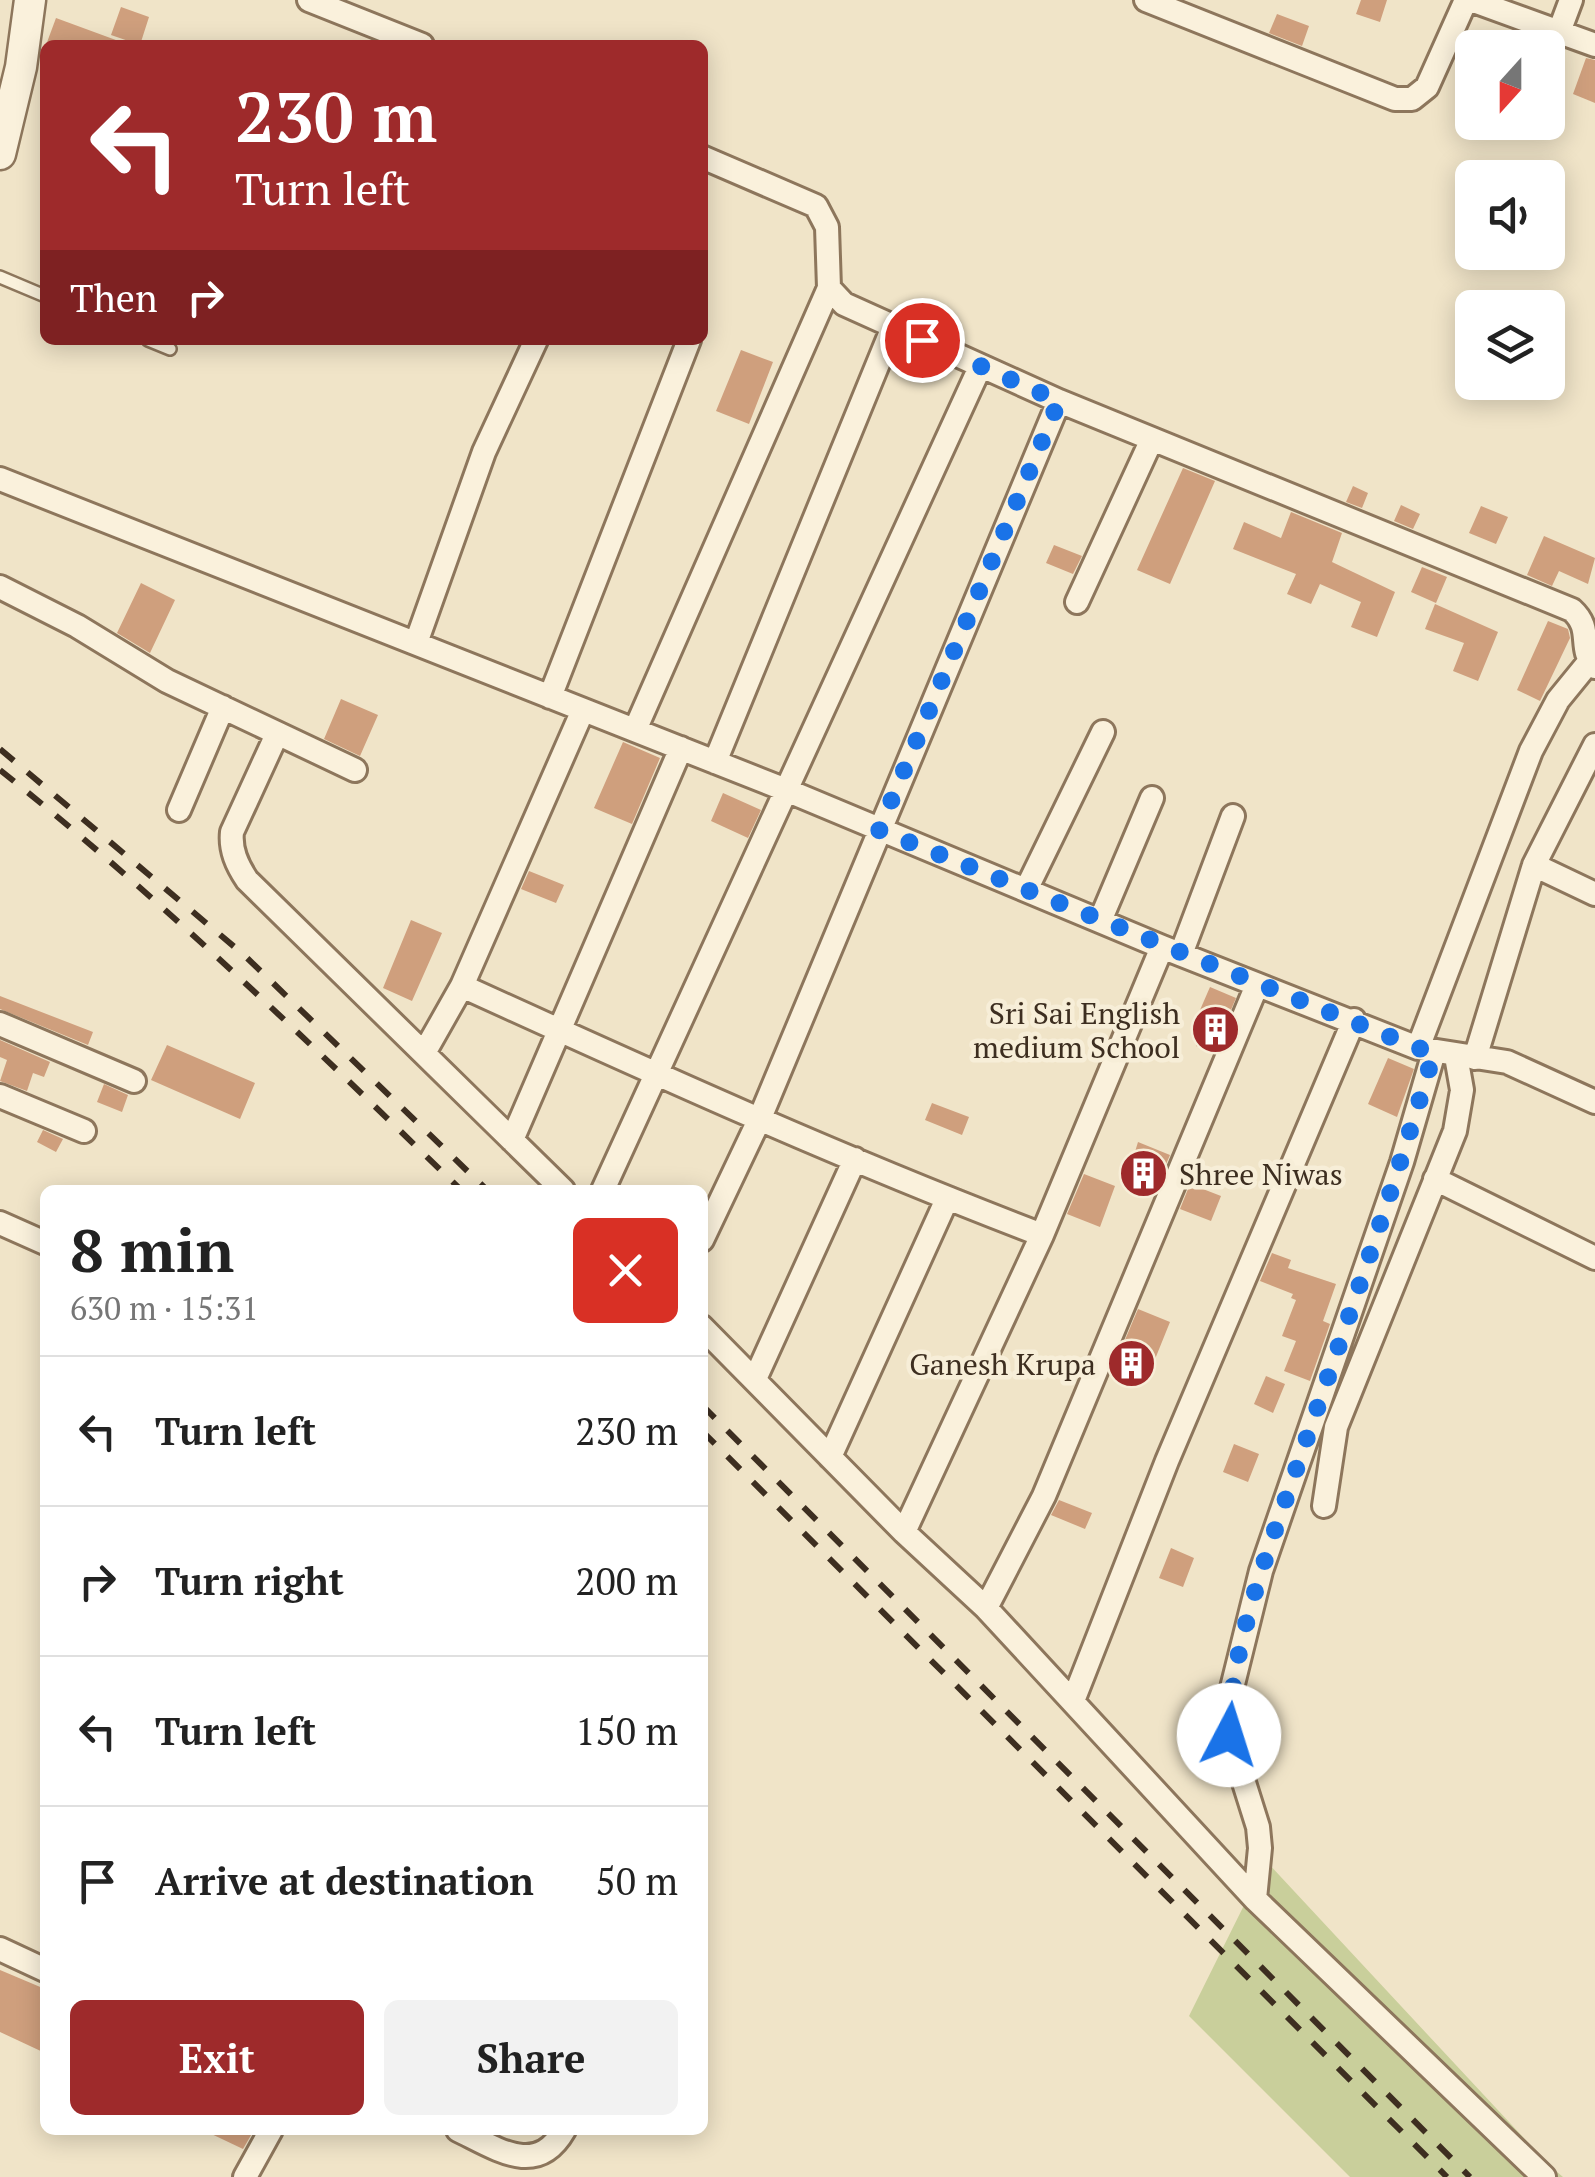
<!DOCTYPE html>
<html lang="en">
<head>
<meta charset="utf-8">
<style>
	:root { --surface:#fff; --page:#f2f2f2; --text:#222; --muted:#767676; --line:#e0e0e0; --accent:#9e2a2b }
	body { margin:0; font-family:"PT Serif",serif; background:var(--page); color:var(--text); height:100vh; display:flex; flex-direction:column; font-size:38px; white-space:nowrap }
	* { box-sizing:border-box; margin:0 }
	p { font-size:32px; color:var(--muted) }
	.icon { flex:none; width:55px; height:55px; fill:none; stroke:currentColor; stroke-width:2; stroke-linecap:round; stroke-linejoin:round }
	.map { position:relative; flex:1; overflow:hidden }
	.sheet { position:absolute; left:40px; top:1185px; width:668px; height:950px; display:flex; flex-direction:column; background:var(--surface); border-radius:15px; box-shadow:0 5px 25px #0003 }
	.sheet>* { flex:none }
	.banner { position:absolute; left:40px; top:40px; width:668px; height:305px; border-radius:15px; box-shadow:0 5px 25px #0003; background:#9e2a2b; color:#fff; overflow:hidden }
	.needle { width:65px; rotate:201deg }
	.buttons { position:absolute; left:1455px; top:30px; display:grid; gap:20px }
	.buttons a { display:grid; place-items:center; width:110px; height:110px; border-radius:15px; background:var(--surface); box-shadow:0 5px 25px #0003; font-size:50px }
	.pin { position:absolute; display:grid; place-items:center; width:85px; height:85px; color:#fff; margin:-42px; border:5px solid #fff; border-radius:50%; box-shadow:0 2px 10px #0007 }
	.me { position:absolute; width:110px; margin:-55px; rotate:5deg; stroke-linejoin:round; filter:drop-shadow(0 0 8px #0008) }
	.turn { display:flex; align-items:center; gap:35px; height:210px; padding:0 30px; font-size:45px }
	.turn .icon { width:130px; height:130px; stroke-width:2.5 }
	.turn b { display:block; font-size:70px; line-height:85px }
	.then { display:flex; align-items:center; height:95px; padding:0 30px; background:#0003; gap:20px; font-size:38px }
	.round { display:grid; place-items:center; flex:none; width:105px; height:105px; border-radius:15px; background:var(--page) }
	.overview { display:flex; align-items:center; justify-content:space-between; height:170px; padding:0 30px }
	h1 { font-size:60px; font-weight:700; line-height:75px }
	.action { display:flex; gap:20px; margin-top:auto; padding:20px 30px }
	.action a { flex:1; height:115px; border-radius:15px; background:var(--accent); color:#fff; font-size:40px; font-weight:700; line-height:115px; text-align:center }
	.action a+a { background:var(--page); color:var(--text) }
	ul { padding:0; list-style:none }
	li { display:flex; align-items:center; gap:30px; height:150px; padding:0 30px; border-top:2px solid var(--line) }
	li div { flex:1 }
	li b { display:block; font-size:38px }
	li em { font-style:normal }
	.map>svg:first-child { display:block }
</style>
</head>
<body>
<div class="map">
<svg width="1595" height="2177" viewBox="0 0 1595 2177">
	<rect width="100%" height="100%" fill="#f0e4c8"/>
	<path fill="#c9cf9b" d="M1266,1861L1549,2165L1563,2177H1350L1189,2016Z"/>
	<path fill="#cf9f7d" d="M1361,0H1387L1380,22L1356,14Z
		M121,7L149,17L140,45L111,35Z
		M1277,14L1309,26L1302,46L1269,33Z
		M56,18L124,43V45H46Z
		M1586,58L1595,60V103L1573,94Z
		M741,350L773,362L749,424L716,411Z
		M1183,468L1215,481L1170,584L1137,570Z
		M1353,486L1368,493L1362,508L1346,502Z
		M1401,505L1420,514L1413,529L1394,521Z
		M1481,506L1508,517L1496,544L1469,533Z
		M1291,512L1342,533L1332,562L1395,592L1377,637L1351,627L1361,602L1320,584L1311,604L1287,594L1296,574L1233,549L1244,522L1281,538Z
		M1544,536L1595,558L1588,584L1559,571L1552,586L1527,575Z
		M1054,545L1082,556L1073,574L1046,563Z
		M1422,567L1447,577L1436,603L1411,592Z
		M141,583L175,600L150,653L117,633Z
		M1435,604L1498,632L1478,681L1453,671L1464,643L1425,629Z
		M1548,621L1568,629L1570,638L1540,701L1517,690Z
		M341,699L378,715L360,756L324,739Z
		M623,742L660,758L632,824L594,808Z
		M723,793L761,810L748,838L711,821Z
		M529,871L564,885L556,903L521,889Z
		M411,920L442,933L412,1001L383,988Z
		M1210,987L1236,998L1213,1052L1196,1046L1209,1014L1200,1010Z
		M0,996L93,1032L88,1045L0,1009Z
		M0,1040L50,1062L44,1077L33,1073L27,1091L0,1081L7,1060L0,1057Z
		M167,1045L255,1083L240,1119L151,1080Z
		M1388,1058L1414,1069L1397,1117L1368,1104Z
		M104,1084L128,1095L122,1112L97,1102Z
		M932,1103L969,1117L962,1135L925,1120Z
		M43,1130L63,1139L56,1152L37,1142Z
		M1138,1142L1170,1155L1154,1192L1119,1178L1129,1153L1134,1155Z
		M1084,1174L1115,1186L1100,1227L1067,1214Z
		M1190,1184L1221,1196L1211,1221L1180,1209Z
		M1272,1253L1291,1260L1288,1268L1336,1284L1323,1321L1330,1324L1310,1381L1284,1371L1296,1341L1282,1336L1296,1300L1291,1298L1293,1294L1260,1281Z
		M1138,1309L1170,1322L1147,1379L1114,1366Z
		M1266,1376L1285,1384L1273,1413L1254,1404Z
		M1234,1444L1259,1454L1248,1482L1223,1472Z
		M1059,1500L1092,1513L1085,1529L1051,1515Z
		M1171,1548L1194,1558L1183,1587L1159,1578Z
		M0,1970L45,1989V2053L0,2032Z
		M203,2130H254L243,2149Z"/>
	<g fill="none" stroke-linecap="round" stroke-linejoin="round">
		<defs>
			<path id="service" d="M0,277L45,296
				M148,340L170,349"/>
			<path id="minor" d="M309,0L422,45
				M1146,0L1395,99H1412L1427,87L1466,0
				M1471,0L1595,45
				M1559,32L1571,0
				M702,157L816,206L827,227L829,288L844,304L1059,401L1572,610C1594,630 1577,648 1595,667
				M0,479L786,790L1162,947L1418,1048L1507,1062L1595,1102
				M0,587L77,626L167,681L355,770
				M1077,602L1152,439
				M416,643L484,452L536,340
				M550,697L689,340
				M635,730L829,288
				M277,734L232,832C230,850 237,865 247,880L563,1190
				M715,762L893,327
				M179,810L223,707
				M1534,865L1595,894
				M1026,890L1103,732
				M1100,921L1152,798
				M1181,954L1233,816
				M462,986C653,1073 845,1160 1042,1235
				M0,1024L134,1081
				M1418,1048L1531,751L1558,700L1589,662
				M424,1053L462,986L583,710
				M1475,1058L1534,865L1595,745
				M0,1096L84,1131
				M512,1140L681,748
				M1435,1179L1595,1258
				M603,1190L980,367
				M0,1223L45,1243
				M702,1240L760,1118L1059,401
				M702,1327L904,1532L986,1608L1255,1899L1544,2177
				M755,1379L855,1159
				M830,1457L947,1199
				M1324,1506L1336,1427L1455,1131L1462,1090L1456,1056
				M904,1532L1042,1235L1162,947
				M986,1608L1044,1496L1257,985
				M1073,1701L1167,1461L1354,1020
				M1255,1899L1260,1848L1258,1827L1229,1735L1232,1688L1261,1571L1402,1162L1434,1052
				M0,1949L45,1970
				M458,2130C499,2150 537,2177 564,2130
				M245,2177L271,2130"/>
			<path id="tertiary" d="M0,154L21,67L30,0"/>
		</defs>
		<use href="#service" stroke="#8d765c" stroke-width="16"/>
		<use href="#minor" stroke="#8d765c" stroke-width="28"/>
		<use href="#tertiary" stroke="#8d765c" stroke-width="35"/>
		<use href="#service" stroke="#faf1dc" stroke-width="11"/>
		<use href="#minor" stroke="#faf1dc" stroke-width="22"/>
		<use href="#tertiary" stroke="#faf1dc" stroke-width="30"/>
		<path stroke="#3d2e20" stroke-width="6" stroke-dasharray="18 18" stroke-linecap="butt" d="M0,749L244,955L487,1190
			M0,770C163,900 312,1045 461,1190
			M702,1405L1470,2177
			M702,1431L1447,2177"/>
	</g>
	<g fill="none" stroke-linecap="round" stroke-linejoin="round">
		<path stroke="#1a73e8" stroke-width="18" stroke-dasharray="0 32.4" d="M922,340L1059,401L879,830L1418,1048L1434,1052C1395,1185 1349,1317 1303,1449C1274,1536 1230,1643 1229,1735"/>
	</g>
	<defs>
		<symbol id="building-disc" viewBox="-11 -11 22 22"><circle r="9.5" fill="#9e2a2b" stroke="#f7eed8"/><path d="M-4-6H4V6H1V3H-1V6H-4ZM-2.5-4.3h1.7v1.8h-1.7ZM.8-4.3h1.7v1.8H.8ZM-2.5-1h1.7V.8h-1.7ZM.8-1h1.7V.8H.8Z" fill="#fff"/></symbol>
	</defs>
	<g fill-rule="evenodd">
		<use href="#building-disc" x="1188" y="1002" width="55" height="55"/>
		<use href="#building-disc" x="1116" y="1146" width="55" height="55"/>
		<use href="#building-disc" x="1104" y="1336" width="55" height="55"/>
	</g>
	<g text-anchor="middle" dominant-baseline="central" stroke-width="9" stroke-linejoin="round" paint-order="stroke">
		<g font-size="30" fill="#3d2e20" stroke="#f7eed8" text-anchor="end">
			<text x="1180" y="1013">Sri Sai English<tspan x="1180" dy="34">medium School</tspan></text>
			<text x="1179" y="1174" text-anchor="start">Shree Niwas</text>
			<text x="1096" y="1364">Ganesh Krupa</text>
		</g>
	</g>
</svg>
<div class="buttons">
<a><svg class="needle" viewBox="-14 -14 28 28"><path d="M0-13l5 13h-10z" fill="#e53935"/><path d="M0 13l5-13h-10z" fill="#767676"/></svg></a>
<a><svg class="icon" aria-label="sound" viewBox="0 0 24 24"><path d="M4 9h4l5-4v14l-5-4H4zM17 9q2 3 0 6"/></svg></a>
<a><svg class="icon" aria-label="layers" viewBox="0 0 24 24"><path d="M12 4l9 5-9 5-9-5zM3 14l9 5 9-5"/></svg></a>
</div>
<div class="pin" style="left:922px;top:340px;background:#d93025"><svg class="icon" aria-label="arrive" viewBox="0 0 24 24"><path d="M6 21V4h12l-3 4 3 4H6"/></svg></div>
<svg class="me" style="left:1229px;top:1735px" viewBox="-20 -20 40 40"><circle r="19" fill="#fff"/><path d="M0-13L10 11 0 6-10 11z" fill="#1a73e8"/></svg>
<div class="banner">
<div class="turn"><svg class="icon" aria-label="left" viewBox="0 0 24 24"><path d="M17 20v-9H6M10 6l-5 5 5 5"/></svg><div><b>230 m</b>Turn left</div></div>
<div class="then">Then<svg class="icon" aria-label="right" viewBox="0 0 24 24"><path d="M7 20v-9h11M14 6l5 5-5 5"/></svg></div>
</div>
<section class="sheet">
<div class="overview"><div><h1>8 min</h1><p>630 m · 15:31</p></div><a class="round" style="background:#d93025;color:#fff"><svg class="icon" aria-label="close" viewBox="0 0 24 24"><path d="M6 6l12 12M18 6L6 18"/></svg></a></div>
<ul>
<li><svg class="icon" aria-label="left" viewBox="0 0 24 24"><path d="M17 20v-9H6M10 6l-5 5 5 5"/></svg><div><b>Turn left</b></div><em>230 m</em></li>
<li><svg class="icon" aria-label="right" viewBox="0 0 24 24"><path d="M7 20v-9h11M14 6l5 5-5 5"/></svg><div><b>Turn right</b></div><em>200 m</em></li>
<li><svg class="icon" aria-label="left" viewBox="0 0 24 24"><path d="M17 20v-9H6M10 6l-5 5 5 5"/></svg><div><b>Turn left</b></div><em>150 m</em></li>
<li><svg class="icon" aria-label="arrive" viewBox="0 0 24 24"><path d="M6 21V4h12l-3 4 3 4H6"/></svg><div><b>Arrive at destination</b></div><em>50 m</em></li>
</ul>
<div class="action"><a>Exit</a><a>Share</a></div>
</section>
</div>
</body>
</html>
